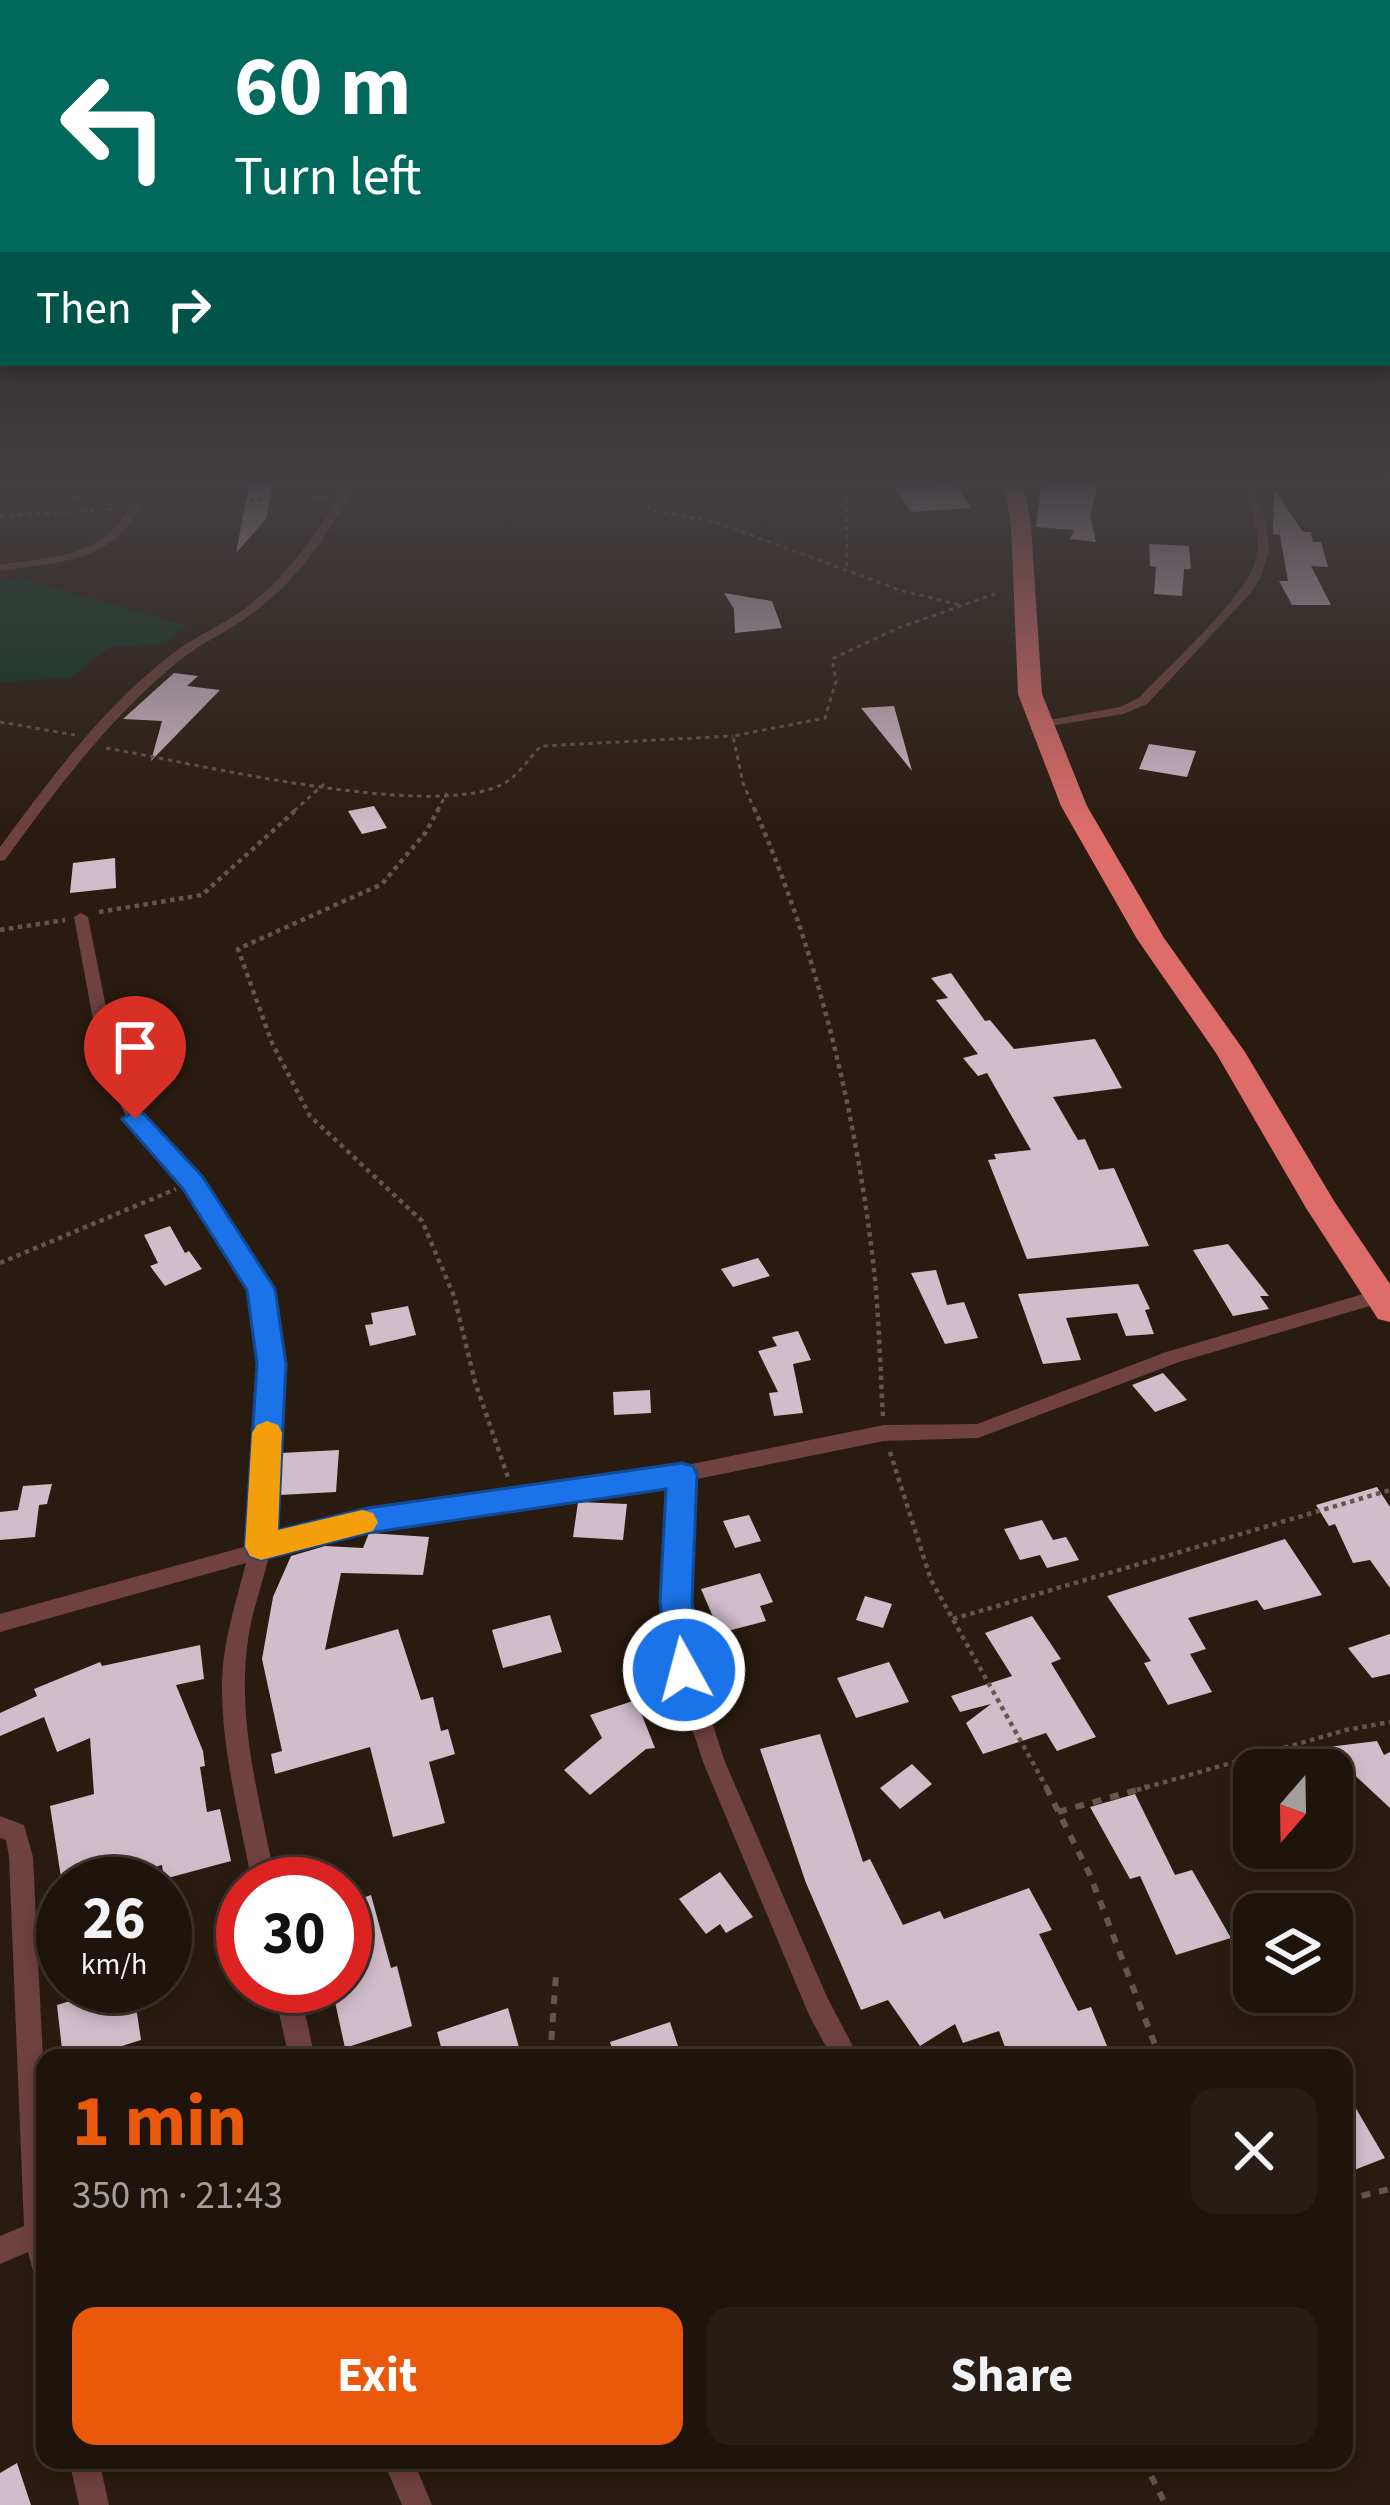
<!DOCTYPE html>
<html lang="en">
<head>
<meta charset="utf-8">
<style>
	:root { --surface:#1f140b; --page:#271d14; --text:#f1f3f6; --muted:#a19e9d; --line:#3c332c; --accent:#ea580c }
	body { margin:0; font-family:"Source Sans 3",sans-serif; background:var(--page); color:var(--text); height:100vh; display:flex; flex-direction:column; font-size:45px; white-space:nowrap }
	* { box-sizing:border-box; margin:0 }
	p { font-size:39px; color:var(--muted) }
	.icon { flex:none; width:66px; height:66px; fill:none; stroke:currentColor; stroke-width:2; stroke-linecap:round; stroke-linejoin:round }
	.map { position:relative; flex:1; overflow:hidden }
	.sheet { position:absolute; left:36px; top:2049px; width:1317px; height:420px; display:flex; flex-direction:column; background:var(--surface); border-radius:24px; box-shadow:0 6px 18px #0003,0 0 0 3px var(--line) }
	.sheet>* { flex:none }
	.hud { position:absolute; left:0px; top:0px; width:1392px; height:366px; box-shadow:0 6px 18px #0003,0 0 0 3px var(--line); background:#00695c; color:#fff; overflow:hidden }
	.needle { width:78px; rotate:200deg }
	.fabs { position:absolute; left:1233px; top:1749px; display:grid; gap:24px }
	.fabs a { display:grid; place-items:center; width:120px; height:120px; border-radius:24px; background:var(--surface); box-shadow:0 6px 18px #0003,0 0 0 3px var(--line); font-size:60px }
	.speed { position:absolute; left:36px; top:1857px; display:flex; gap:24px; font-size:60px; font-weight:700; text-align:center }
	.speed>* { display:grid; place-content:center; width:156px; height:156px; border-radius:50%; background:var(--surface); box-shadow:0 6px 18px #0003,0 0 0 3px var(--line); line-height:1 }
	.speed small { font-size:30px; font-weight:400 }
	.speed .limit { border:18px solid #d22; background:#fff; color:#111 }
	.pin { position:absolute; display:grid; place-items:center; width:102px; height:102px; color:#fff; margin:-123px -51px; border-radius:50% 50% 50% 0; rotate:-45deg; box-shadow:0 0 12px #0007 }
	.pin .icon { rotate:45deg }
	.me { position:absolute; width:132px; margin:-66px; rotate:353deg; stroke-linejoin:round; filter:drop-shadow(0 0 9px #0008) }
	.turn { display:flex; align-items:center; gap:42px; height:252px; padding:0 36px; font-size:54px }
	.turn .icon { width:156px; height:156px; stroke-width:2.5 }
	.turn b { display:block; font-size:84px; line-height:102px }
	.then { display:flex; align-items:center; height:114px; padding:0 36px; background:#0003; gap:24px; font-size:45px }
	.round { display:grid; place-items:center; flex:none; width:126px; height:126px; border-radius:24px; background:var(--page) }
	.overview { display:flex; align-items:center; justify-content:space-between; height:204px; padding:0 36px }
	h1 { font-size:72px; font-weight:700; line-height:90px; color:var(--accent) }
	.primary-button { display:flex; gap:24px; margin-top:auto; padding:24px 36px }
	.primary-button a { flex:1; height:138px; border-radius:24px; background:var(--accent); color:#fff; font-size:48px; font-weight:700; line-height:138px; text-align:center }
	.primary-button a+a { background:var(--page); color:var(--text) }
	.map>svg:first-child { display:block }
</style>
</head>
<body>
<div class="map">
<svg width="1390" height="2505" viewBox="0 0 1390 2505">
	<rect width="100%" height="100%" fill="#291b0f"/>
	<path fill="#0b3620" d="M18,577L187,626L166,643L110,647L70,678L0,682V583Z"/>
	<path fill="#d1bcca" d="M1042,481H1099L1090,515L1096,542L1070,539L1074,530L1036,527Z
		M273,483L266,519L236,553L249,484Z
		M956,484L971,508L911,512L896,489Z
		M1274,489L1303,532H1311L1313,542H1321L1328,567L1311,566L1331,605H1292L1279,581H1288L1280,535L1273,534Z
		M1149,544L1189,546L1191,569H1184L1182,596L1154,594L1156,567L1150,566Z
		M724,593L772,601L782,628L735,633L734,609Z
		M174,673L198,676L187,686L220,690L151,761L162,721L123,719Z
		M894,706L912,771L861,708Z
		M1149,744L1196,751L1187,777L1139,769Z
		M374,806L387,828L362,834L348,811Z
		M115,858L116,888L70,893L73,863Z
		M951,973L985,1021L990,1020L1014,1049L1095,1039L1122,1088L1053,1097L1078,1140L1085,1139L1099,1170L1114,1168L1149,1246L1027,1259L988,1160L996,1159L994,1154L1031,1150L987,1073L978,1076L963,1058L978,1054L936,1000L948,998L931,978Z
		M170,1226L185,1253L189,1251L202,1269L165,1286L150,1266L158,1263L144,1235Z
		M1228,1244L1269,1296H1260L1269,1309L1233,1316L1193,1250Z
		M758,1258L770,1276L733,1287L721,1269Z
		M936,1270L947,1305L964,1302L978,1338L945,1344L911,1273Z
		M1138,1284L1150,1309L1145,1310L1154,1334L1126,1336L1117,1313L1066,1318L1081,1360L1043,1364L1018,1294Z
		M408,1306L416,1335L370,1346L365,1325L373,1324L371,1313Z
		M798,1331L811,1360L793,1364L803,1413L774,1416L769,1393L778,1392L758,1351L777,1346L772,1337Z
		M1163,1373L1187,1400L1155,1412L1132,1385Z
		M650,1390L651,1413L614,1415L613,1392Z
		M339,1450L336,1492L279,1495L281,1453Z
		M52,1484L47,1504L39,1505L35,1537L0,1540V1512L18,1510L23,1486Z
		M1377,1487L1390,1507V1588L1370,1560L1353,1563L1335,1524L1329,1526L1316,1505Z
		M578,1502L627,1504L623,1540L573,1537Z
		M749,1515L761,1541L735,1548L723,1521Z
		M1042,1520L1053,1540L1066,1537L1079,1560L1047,1568L1040,1555L1020,1560L1004,1529Z
		M369,1533L429,1537L423,1575L341,1573L325,1650L398,1629L421,1700L433,1697L441,1731L448,1729L455,1754L429,1762L445,1823L393,1837L370,1747L275,1774L271,1754L282,1751L262,1659L273,1597L291,1556L325,1546L363,1548Z
		M1285,1539L1322,1595L1264,1610L1257,1600L1188,1618L1206,1649L1190,1654L1212,1692L1168,1705L1144,1663L1151,1661L1107,1596Z
		M760,1573L773,1602L760,1606L766,1621L720,1633L701,1589Z
		M865,1596L892,1604L883,1628L856,1620Z
		M550,1615L562,1652L503,1668L492,1630Z
		M1032,1616L1061,1659L1051,1663L1096,1737L1057,1751L1046,1733L983,1754L966,1723L991,1704L960,1712L951,1696L1012,1676L985,1633Z
		M1390,1634V1674L1372,1678L1348,1648Z
		M200,1645L204,1679L176,1685L203,1751L205,1766L200,1767L207,1812L220,1809L231,1861L164,1879L162,1865L122,1876L123,1884H62L50,1806L94,1794L90,1738L57,1752L44,1717L0,1736V1713L37,1696L34,1689L100,1662L102,1666Z
		M889,1662L909,1702L856,1718L837,1678Z
		M636,1700L655,1748L646,1749L590,1795L564,1770L602,1738L590,1715Z
		M820,1734L863,1862L870,1859L903,1925L940,1911L944,1919L1029,1888L1052,1930L1039,1934L1078,2011L1091,2007L1112,2058H1009L999,2031L963,2043L955,2024L920,2046L888,2000L861,2010L806,1883L760,1749Z
		M1377,1741L1384,1755L1390,1752V1808L1346,1767L1337,1768L1328,1747Z
		M912,1764L932,1784L900,1809L880,1788Z
		M1135,1794L1175,1875L1192,1870L1231,1938L1176,1955L1140,1876L1130,1879L1090,1807Z
		M720,1872L753,1917L726,1933L720,1924L706,1934L679,1899Z
		M371,1895L391,1968L397,1966L412,2026L345,2048L332,1988L345,1986V1904Z
		M119,1986H133L141,2040L84,2058H63L57,2005Z
		M508,2008L522,2058H444L437,2032Z
		M670,2022L682,2058H615L610,2042Z
		M1344,2088L1385,2158L1344,2174Z
		M17,2463L31,2505H0V2473Z"/>
	<g fill="none" stroke-linecap="round" stroke-linejoin="round">
		<path stroke="#63574c" stroke-width="3" stroke-dasharray="4.5 4.5" stroke-linecap="butt" d="M21,481L67,497L118,504
			M846,481L847,569
			M170,487L234,501L326,497
			M362,495L598,489L621,493L656,511L716,522L899,590L960,605
			M150,502L179,481
			M0,516L115,509
			M0,722L75,735
			M106,748C194,763 426,820 501,785C517,778 529,758 541,746L733,736
			M294,811L324,784
			M437,811L447,793
			M755,811L743,783L733,736L825,718L836,681L832,659L898,628L1000,592"/>
		<path stroke="#63574c" stroke-width="4.5" stroke-dasharray="4.5 4.5" stroke-linecap="butt" d="M439,808L426,832L382,884L238,949L272,1043L310,1116L422,1221L454,1296L475,1382L509,1480
			M754,808C816,948 855,1108 873,1261C879,1312 880,1365 883,1417
			M99,912L202,895L298,808
			M0,930L65,920
			M0,1263L176,1189
			M890,1452L931,1580L1048,1790
			M953,1619L1390,1490
			M1137,1790L1346,1730L1390,1722"/>
		<path stroke="#63574c" stroke-width="6" stroke-dasharray="9 9" stroke-linecap="butt" d="M1046,1787L1090,1875L1160,2058
			M1058,1812L1147,1787
			M550,2058L556,1975
			M1344,2200L1390,2189
			M1143,2460L1166,2505"/>
		<path fill="#6f413f" fill-rule="evenodd" d="M347,481H357C331,532 297,582 249,616C227,632 201,643 180,660C109,718 58,787 5,860L0,861V847C51,778 103,707 172,654C194,637 220,626 243,610C288,576 321,530 347,481Z
			M1240,481H1250L1266,523L1269,550L1261,577L1251,593L1147,704L1123,714L1038,728V722L1120,707L1139,698C1166,669 1245,597 1255,563C1263,535 1251,507 1240,481Z
			M136,502L141,505C114,563 57,562 0,571V565C57,555 102,559 132,503Z
			M81,913L88,917L116,1057L142,1117L198,1178L270,1289L282,1364L272,1539L368,1513L682,1466L884,1425L977,1424L1166,1352L1380,1289L1387,1291L1389,1296L1387,1301L1179,1362L978,1438L884,1441L692,1480L687,1602L695,1670L725,1762L827,1997L859,2058H832L809,2015L703,1762L673,1670L665,1602L671,1483L368,1529L269,1557C262,1584 252,1612 248,1640C236,1721 261,1805 276,1884H252C240,1818 221,1749 222,1681C223,1641 236,1602 246,1563L0,1632V1614L251,1545L262,1364L252,1289L186,1186L127,1119L100,1057L74,917Z
			M0,1816L24,1825L33,1857L45,2100V2283L35,2279L28,2252L0,2264V2236L24,2226L9,1857L6,1840L0,1838Z
			M273,1986H299L315,2058H289Z
			M69,2460H99L109,2505H79Z
			M383,2460H413L432,2505H402Z"/>
		<path fill="#de6d6a" fill-rule="evenodd" d="M1003,481H1023L1031,525L1042,694L1087,806L1164,938L1245,1052L1334,1201L1390,1284V1322L1378,1319L1306,1208L1216,1053L1137,939L1061,806L1018,694L1011,525Z"/>
	</g>
	<linearGradient id="sky" x2="0" y2="1"><stop stop-color="#170f08"/><stop offset="0.58" stop-color="#433f42"/><stop offset="1" stop-color="#433f42" stop-opacity="0"/></linearGradient>
	<rect width="1390" height="832" fill="url(#sky)"/>
	<path fill="#1a73e8" stroke="#114b97" stroke-width="3" d="M135,1111L144,1114L202,1176L275,1289L286,1364L278,1530L368,1508L682,1463L693,1466L697,1474L692,1602L701,1670L696,1680L684,1684L673,1680L668,1670L660,1602L666,1489L368,1533L261,1560L250,1556L245,1547L257,1364L247,1290L183,1189L122,1119Z"/>
	<path fill="#f59e0b" d="M267,1421L278,1425L282,1433L278,1530L362,1510L373,1513L378,1522L373,1531L261,1560L250,1556L245,1547L252,1433L257,1425Z"/>
</svg>
<div class="fabs">
<a><svg class="needle" viewBox="-14 -14 28 28"><path d="M0-13l5 13h-10z" fill="#e53935"/><path d="M0 13l5-13h-10z" fill="#a19e9d"/></svg></a>
<a><svg class="icon" aria-label="layers" viewBox="0 0 24 24"><path d="M12 4l9 5-9 5-9-5zM3 14l9 5 9-5"/></svg></a>
</div>
<div class="speed"><div>26<small>km/h</small></div><div class="limit">30</div></div>
<div class="pin" style="left:135px;top:1119px;background:#d93025"><svg class="icon" aria-label="arrive" viewBox="0 0 24 24"><path d="M6 21V4h12l-3 4 3 4H6"/></svg></div>
<svg class="me" style="left:684px;top:1670px" viewBox="-20 -20 40 40"><circle r="17" fill="#1a73e8" stroke="#fff" stroke-width="3"/><path d="M0-11L8 9 0 5-8 9z" fill="#fff"/></svg>
<div class="hud">
<div class="turn"><svg class="icon" aria-label="left" viewBox="0 0 24 24"><path d="M17 20v-9H6M10 6l-5 5 5 5"/></svg><div><b>60 m</b>Turn left</div></div>
<div class="then">Then<svg class="icon" aria-label="right" viewBox="0 0 24 24"><path d="M7 20v-9h11M14 6l5 5-5 5"/></svg></div>
</div>
<section class="sheet">
<div class="overview"><div><h1>1 min</h1><p>350 m · 21:43</p></div><a class="round"><svg class="icon" aria-label="close" viewBox="0 0 24 24"><path d="M6 6l12 12M18 6L6 18"/></svg></a></div>
<div class="primary-button"><a>Exit</a><a>Share</a></div>
</section>
</div>
</body>
</html>
